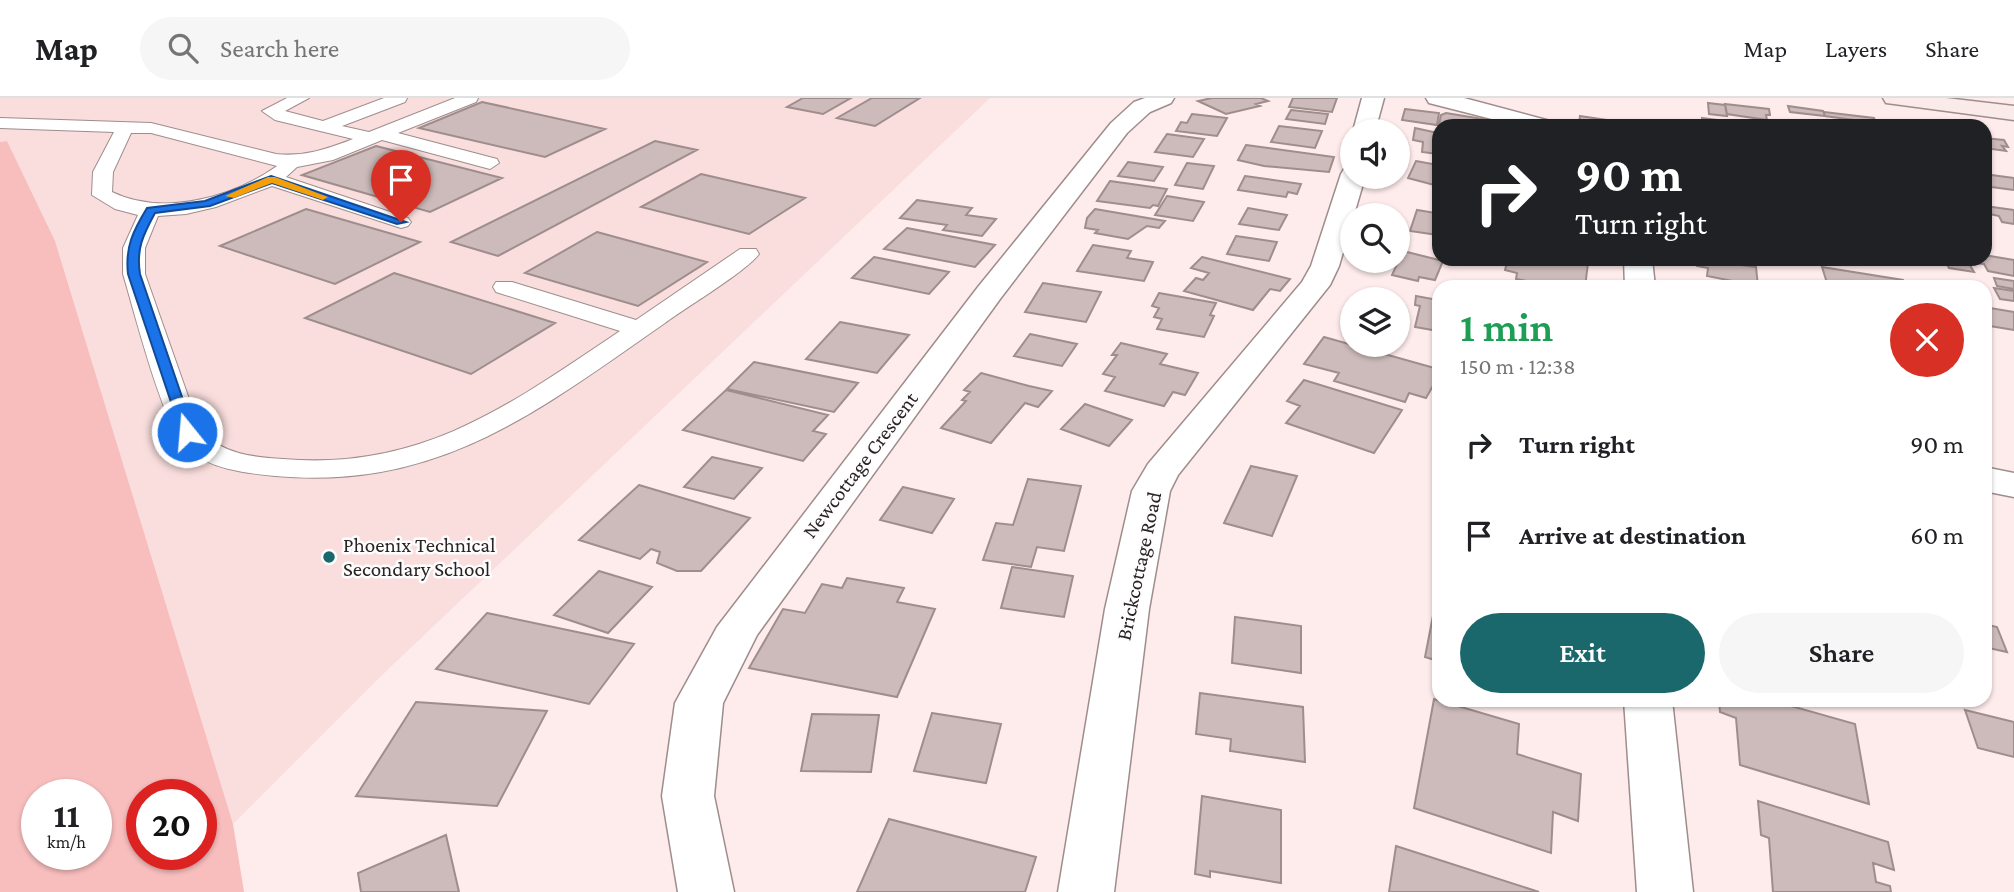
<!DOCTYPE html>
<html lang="en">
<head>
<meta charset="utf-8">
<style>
	:root { --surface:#fff; --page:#f6f6f6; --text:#202124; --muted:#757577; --line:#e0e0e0; --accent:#1b686c }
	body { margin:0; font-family:"Crimson Pro",serif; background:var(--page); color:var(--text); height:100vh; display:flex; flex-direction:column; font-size:26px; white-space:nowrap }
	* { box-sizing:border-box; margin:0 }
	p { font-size:23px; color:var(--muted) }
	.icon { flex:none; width:38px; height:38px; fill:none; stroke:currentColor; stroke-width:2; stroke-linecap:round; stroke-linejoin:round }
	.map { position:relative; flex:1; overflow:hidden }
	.drawer { position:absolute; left:1432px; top:182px; width:560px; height:427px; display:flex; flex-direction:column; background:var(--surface); border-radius:21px; box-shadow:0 2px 5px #0004 }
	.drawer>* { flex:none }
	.top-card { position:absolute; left:1432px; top:21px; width:560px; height:147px; border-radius:21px; box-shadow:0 2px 5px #0004; background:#202124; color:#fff; overflow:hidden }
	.tools { position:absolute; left:1340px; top:21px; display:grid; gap:14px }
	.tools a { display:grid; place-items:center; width:70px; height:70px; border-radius:50%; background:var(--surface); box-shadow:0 2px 5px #0004; font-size:35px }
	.speed { position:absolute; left:21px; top:681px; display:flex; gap:14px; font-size:35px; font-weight:700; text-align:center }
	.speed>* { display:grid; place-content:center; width:91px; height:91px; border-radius:50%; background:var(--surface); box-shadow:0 2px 5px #0004; line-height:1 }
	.speed small { font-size:18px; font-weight:400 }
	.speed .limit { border:10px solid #d22; background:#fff; color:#111 }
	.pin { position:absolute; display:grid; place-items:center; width:60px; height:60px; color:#fff; margin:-72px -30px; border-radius:50% 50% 50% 0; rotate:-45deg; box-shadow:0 0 7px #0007 }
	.pin .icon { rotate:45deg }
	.me { position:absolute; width:77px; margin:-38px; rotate:343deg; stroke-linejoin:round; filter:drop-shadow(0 0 5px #0008) }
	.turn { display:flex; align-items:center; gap:24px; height:147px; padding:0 28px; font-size:32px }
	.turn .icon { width:91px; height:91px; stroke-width:2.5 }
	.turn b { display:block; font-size:49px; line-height:60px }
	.round { display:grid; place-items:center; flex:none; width:74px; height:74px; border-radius:37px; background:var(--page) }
	.overview { display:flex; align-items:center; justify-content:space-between; height:119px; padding:0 28px }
	h1 { font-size:42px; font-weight:600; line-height:52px; color:#1e9e55 }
	.cta { display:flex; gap:14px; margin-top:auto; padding:14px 28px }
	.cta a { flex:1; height:80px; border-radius:42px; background:var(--accent); color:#fff; font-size:28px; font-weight:600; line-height:80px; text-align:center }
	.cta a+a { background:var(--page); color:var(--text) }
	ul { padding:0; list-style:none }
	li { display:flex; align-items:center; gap:21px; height:91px; padding:0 28px }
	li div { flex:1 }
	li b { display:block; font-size:26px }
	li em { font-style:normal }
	header { display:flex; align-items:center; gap:42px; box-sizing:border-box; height:98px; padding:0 35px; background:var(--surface); border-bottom:2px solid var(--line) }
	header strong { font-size:33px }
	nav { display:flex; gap:38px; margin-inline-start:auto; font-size:24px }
	.search { width:490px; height:63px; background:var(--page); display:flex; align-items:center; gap:18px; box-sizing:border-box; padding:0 24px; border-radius:38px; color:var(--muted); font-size:26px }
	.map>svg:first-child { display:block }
</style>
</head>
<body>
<header>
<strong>Map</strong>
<div class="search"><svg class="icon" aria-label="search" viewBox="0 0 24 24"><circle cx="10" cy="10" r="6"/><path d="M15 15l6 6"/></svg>Search here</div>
<nav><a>Map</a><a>Layers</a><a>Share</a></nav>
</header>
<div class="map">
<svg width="2014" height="794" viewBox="0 0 2014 794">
	<rect width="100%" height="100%" fill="#feebeb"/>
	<path fill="#f9dedd" d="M0,0H990L380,579L233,726L55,143L7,43L0,44Z"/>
	<path fill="#f8bdbd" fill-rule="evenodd" d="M7,43L55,143L233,726L244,794H0V44ZM37,696H96V756H37ZM142,696H201V756H142Z"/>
	<path fill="#ccbbba" stroke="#9e8d8c" stroke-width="2" d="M803,0H851L823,16L787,9Z
		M872,0H920L875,28L837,20Z
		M1212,0H1261L1268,3L1256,6L1260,8L1226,16L1198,3Z
		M1293,0H1337L1332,14L1289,9Z
		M482,4L605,31L545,59L419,30Z
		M1708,5L1725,7L1727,18L1709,16Z
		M1725,6L1769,11L1770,17H1766L1767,22L1727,16Z
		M1788,8L1823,13L1825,18L1790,14Z
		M1405,11L1439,15L1437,27L1402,22Z
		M1291,12L1328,16L1325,26L1286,21Z
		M1824,14L1874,20L1876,25L1825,18Z
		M1446,15L1495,23V28L1439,27L1441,17Z
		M1192,16L1227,20L1217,38L1176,33L1181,24L1187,25Z
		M1580,18L1621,24V28H1579Z
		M1702,20L1755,27V28L1702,27Z
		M1828,22L1874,28H1830Z
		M1279,28L1322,33L1315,50L1271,44Z
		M1415,30L1438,35V56L1422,54L1423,44L1413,42Z
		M1167,36L1204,41L1193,59L1155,54Z
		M1984,40L2004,42L2008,49L2002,48L2006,53L1984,50Z
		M655,43L697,52L498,158L451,144Z
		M1246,47L1334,59L1329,74L1264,68L1238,62Z
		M376,48L502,80L430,114L302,77Z
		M1416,63L1438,67V88L1408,80Z
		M1128,64L1163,69L1154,83L1118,78Z
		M1187,65L1214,68L1203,91L1175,87Z
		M701,76L805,100L749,136L641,109Z
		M1984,76L2014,80V92L1984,88Z
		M1245,78L1301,86L1297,96L1288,94L1286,99L1238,92Z
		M1110,83L1167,91L1158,108L1153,107L1150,110L1097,103Z
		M1167,98L1204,104L1193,123L1155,117Z
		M917,102L972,110L966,117L996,121L982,138L943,132L947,127L900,120Z
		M1438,107V137L1410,133L1417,112L1435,115Z
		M1985,108L2014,112V126L2002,124L1999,118L1990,116Z
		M1248,110L1287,117L1279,132L1239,126Z
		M306,111L420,144L335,186L220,148Z
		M1095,111L1165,123L1159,130L1147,128L1128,141L1095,135L1098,132L1085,130L1087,120Z
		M907,130L995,147L975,169L884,151Z
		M597,134L707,164L638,208L525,175Z
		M1236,138L1277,144L1269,163L1227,156Z
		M1093,147L1131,153L1127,160L1153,164L1144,183L1077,173Z
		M1403,153L1443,163L1435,182L1419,179L1418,183L1392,177Z
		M1984,157L2014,162V178L1988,173L1984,166L1974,165L1972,161H1984Z
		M874,159L949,174L929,196L852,180Z
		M1202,159L1290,181L1280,193L1270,191L1253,212L1184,193L1196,180L1203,182L1209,175L1191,170Z
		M1508,161H1566L1588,165L1585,189H1539V185L1516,181L1517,175L1505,172Z
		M1697,161L1756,169L1758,188L1707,178L1708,170L1697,168Z
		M1944,161L1968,164L1974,174L1949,170Z
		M1822,169L1903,182L1906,189L1828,188Z
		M394,175L555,225L471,276L305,220Z
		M1994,180L2014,183V191L1997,188Z
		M1043,185L1101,194L1086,224L1025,214Z
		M1994,190L2014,193V203L2000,201Z
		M1159,195L1216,205L1210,217L1214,218L1204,239L1157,231L1162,221L1154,219L1159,210L1152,208Z
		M1416,198L1438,202V233L1415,229L1420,208L1415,207Z
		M1984,209L2014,214V232L1990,228L1984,220Z
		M840,224L909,237L877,275L806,261Z
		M1030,236L1077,246L1062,268L1014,258Z
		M1324,239L1438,271V279L1426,300L1409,295L1405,304L1334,283L1339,275L1304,266Z
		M1121,245L1167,256L1160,266L1198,275L1185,297L1173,294L1164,308L1105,293L1115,279L1103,276L1117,257H1112Z
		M754,264L858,285L834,314L727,291Z
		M981,275L1029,288L1052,293L1038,309L1025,305L991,345L941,330L966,303L962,302L970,294L964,292Z
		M1304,282L1402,312L1374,355L1286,325L1300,308L1287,303Z
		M726,292L828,317L813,333L826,336L803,363L683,332Z
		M1085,306L1132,322L1109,348L1061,331Z
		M712,359L762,370L734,401L684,389Z
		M1251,368L1297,378L1272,438L1224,425Z
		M1028,381L1081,388L1064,453L1037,449L1031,469L983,462L996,425L1013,427Z
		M639,387L750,420L701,473H677L657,465L660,454L651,451L640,461L579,442Z
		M903,389L954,401L932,435L880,422Z
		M1012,469L1073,478L1064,519L1001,510Z
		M599,473L652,489L608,535L554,517Z
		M847,480L904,490L897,504L935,511L897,599L749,570L783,511L805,515L822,486L842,490Z
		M1438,492V563L1425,559Z
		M487,515L634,546L589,606L436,571Z
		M1235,519L1301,528V575L1232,565Z
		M1984,526L1997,529L2007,554L1984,549Z
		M1200,595L1303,609L1305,664L1230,653L1231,641L1196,636Z
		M1434,601L1519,626L1517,656L1581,676L1578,723L1553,714L1551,755L1414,710Z
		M1719,602H1770L1855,626L1869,706L1740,667L1736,620L1720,614Z
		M416,604L547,613L497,708L356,698Z
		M1965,612L2014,624V659L1978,650Z
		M932,615L1001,626L986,685L914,673Z
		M812,616L879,617L871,674L801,673Z
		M1202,698L1281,712V785L1210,773V779L1195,776Z
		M1758,703L1888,744L1894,772L1873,765L1876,784L1890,788L1891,794H1773L1769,740L1761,737Z
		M889,721L1036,759L1025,794H857Z
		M446,737L459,794H361L358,775Z
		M1396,748L1539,794H1389Z"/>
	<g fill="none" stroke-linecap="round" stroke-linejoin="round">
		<defs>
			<path id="lane" d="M287,0H309L285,13L323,23L384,0H407L405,4L342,28L369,34L455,0H478L476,4L398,35L497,61L499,65L490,71L382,42L333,62L297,69L286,79L408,120L411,124L408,128L401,130L272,88L216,109L186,116L158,118L145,150V176L200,332C222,356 252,359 283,361C422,373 511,306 620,233L496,194L493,189L496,184H512L636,222L740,151H756L759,156C747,173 685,210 665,225C538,313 439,393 275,378C245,375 209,371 186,350C163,328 134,212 123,176V150L138,117L115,111L92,97L93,74L114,34L0,30V20L151,25L276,56C304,59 327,51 353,41L275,22L262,13ZM131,35H151L277,68C233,99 163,119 112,94L113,74Z"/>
			<path id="street" d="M1145,0H1174L1171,5L1150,14L1127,35L1000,201L757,537L723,605L714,698L734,794H678L662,698L675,605L717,529L978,189L1111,25L1134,4Z
				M1362,0H1384L1375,33H1353Z
				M1426,0H1464L1550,23L1553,28H1519L1429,5Z
				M1353,69V79H1365L1339,168L1330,187L1178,377L1170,393L1149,511L1114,794H1058L1105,511L1132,393L1148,366L1302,184L1311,168L1341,76L1344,71Z
				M1624,161H1652L1655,189H1625Z
				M1984,369L2014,375V399L1984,393Z
				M1624,602H1672L1693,794H1637Z"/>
			<path id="secondary" d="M1883,0H1946L2014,8V22L1894,6L1886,5Z"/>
		</defs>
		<use href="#lane" stroke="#9e8d8c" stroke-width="2"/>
		<use href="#street" stroke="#9e8d8c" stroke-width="3"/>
		<use href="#secondary" stroke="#9e8d8c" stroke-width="3"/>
		<use href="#lane" fill="#fff" fill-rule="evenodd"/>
		<use href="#street" fill="#fff" fill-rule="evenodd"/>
		<use href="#secondary" fill="#faeaea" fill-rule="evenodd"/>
	</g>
	<path fill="#1a73e8" stroke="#114b97" stroke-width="2" d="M271,78L406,124L397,126L272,85L210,108L155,115C143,137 136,151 140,176L194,334L187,338L182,337L128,176C125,149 133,133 147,110L205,103Z"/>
	<path fill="#f59e0b" d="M268,79H275L328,99L323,102L272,85L234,100L225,98Z"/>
	<circle fill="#1b686c" stroke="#fdfdfd" stroke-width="2.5" cx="329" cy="459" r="7"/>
	<g text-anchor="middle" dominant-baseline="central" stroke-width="5" stroke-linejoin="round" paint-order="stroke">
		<g font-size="21" fill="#2a2323" stroke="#fdfdfd">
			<text transform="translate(860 367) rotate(-53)">Newcottage Crescent</text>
			<text transform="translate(1139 468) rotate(-78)">Brickcottage Road</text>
		</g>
		<g font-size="21" fill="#2a2323" stroke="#fdfdfd" text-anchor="start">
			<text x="343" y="447">Phoenix Technical<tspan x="343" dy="24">Secondary School</tspan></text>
		</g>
	</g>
</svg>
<div class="tools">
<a><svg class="icon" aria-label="sound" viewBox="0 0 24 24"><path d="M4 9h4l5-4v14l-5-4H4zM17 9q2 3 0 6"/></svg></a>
<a><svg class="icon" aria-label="search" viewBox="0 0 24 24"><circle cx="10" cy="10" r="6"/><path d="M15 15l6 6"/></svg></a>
<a><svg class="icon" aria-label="layers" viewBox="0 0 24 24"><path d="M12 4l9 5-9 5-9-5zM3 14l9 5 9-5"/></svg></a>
</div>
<div class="speed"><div>11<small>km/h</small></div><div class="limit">20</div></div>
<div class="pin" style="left:401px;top:124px;background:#d93025"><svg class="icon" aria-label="arrive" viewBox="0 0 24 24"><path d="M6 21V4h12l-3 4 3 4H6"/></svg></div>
<svg class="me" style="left:187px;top:334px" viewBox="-20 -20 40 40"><circle r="17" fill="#1a73e8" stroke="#fff" stroke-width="3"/><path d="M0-11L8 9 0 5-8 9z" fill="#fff"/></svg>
<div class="top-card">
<div class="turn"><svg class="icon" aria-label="right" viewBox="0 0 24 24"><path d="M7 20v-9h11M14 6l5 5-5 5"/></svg><div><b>90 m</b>Turn right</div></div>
</div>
<section class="drawer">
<div class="overview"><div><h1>1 min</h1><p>150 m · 12:38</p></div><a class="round" style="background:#d93025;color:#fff"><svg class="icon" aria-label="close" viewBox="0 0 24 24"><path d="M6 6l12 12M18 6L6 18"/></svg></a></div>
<ul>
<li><svg class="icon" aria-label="right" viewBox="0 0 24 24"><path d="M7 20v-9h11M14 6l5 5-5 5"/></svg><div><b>Turn right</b></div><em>90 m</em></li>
<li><svg class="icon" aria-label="arrive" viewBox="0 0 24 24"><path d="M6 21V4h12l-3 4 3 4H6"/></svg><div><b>Arrive at destination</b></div><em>60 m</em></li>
</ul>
<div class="cta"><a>Exit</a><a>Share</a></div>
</section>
</div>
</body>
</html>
